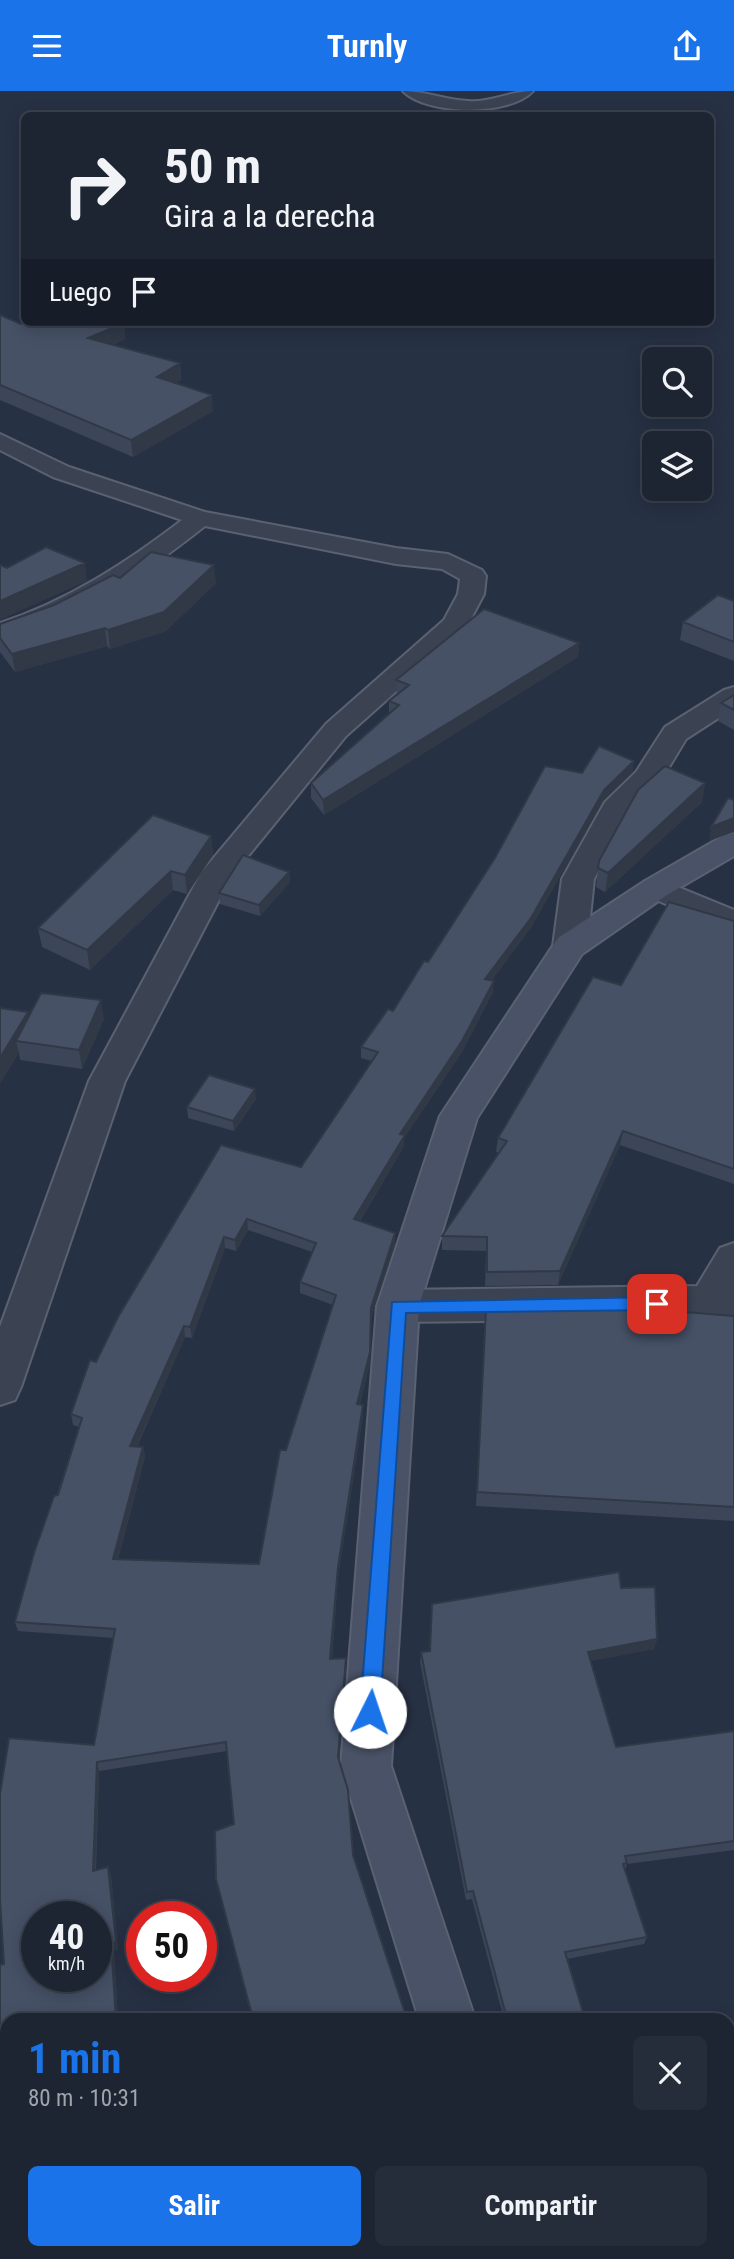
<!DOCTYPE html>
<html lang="es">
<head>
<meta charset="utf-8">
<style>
	:root { --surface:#1d2533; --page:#252d3b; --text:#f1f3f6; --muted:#a0a5ac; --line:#3b424e; --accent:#1a73e8 }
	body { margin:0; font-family:"Roboto Condensed",sans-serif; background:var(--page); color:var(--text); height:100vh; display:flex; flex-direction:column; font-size:26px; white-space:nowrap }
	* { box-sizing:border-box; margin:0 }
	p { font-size:23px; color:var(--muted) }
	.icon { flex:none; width:38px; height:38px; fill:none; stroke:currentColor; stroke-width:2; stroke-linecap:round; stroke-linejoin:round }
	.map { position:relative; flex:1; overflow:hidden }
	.sheet { position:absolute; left:0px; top:1922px; width:735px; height:247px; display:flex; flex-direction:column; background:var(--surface); border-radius:21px 21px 0 0; box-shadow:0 4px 18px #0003,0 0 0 2px var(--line) }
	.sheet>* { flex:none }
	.banner { position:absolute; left:21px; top:21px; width:693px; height:214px; border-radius:10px; box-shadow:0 4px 18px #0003,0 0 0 2px var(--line); background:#1d2533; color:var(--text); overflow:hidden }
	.controls { position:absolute; left:642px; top:256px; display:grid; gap:14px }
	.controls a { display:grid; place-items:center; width:70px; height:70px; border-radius:10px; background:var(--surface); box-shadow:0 4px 18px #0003,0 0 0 2px var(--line); font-size:35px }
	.speed { position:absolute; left:21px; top:1810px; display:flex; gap:14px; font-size:35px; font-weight:700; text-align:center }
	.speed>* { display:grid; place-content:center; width:91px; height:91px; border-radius:50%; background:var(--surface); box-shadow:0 4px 18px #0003,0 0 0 2px var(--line); line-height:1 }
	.speed small { font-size:18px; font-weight:400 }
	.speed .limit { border:10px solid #d22; background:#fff; color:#111 }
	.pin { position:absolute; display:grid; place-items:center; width:60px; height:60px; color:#fff; margin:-30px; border-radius:14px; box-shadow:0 4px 10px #0006 }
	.me { position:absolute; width:77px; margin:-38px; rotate:4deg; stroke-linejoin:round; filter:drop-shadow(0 0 5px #0008) }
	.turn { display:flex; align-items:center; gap:24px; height:147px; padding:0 28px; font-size:32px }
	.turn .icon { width:91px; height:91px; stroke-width:2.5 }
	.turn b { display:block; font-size:49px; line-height:60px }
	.then { display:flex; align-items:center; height:66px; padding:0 28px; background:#0003; gap:14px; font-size:26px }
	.round { display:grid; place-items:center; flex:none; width:74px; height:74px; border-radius:10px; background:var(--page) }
	.head { display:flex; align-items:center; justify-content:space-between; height:119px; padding:0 28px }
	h1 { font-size:42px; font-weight:700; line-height:52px; color:var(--accent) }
	.action { display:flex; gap:14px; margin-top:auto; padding:14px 28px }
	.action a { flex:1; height:80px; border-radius:10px; background:var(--accent); color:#fff; font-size:28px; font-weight:700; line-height:80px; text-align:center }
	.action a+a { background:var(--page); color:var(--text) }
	header { display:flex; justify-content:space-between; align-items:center; height:91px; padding:0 28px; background:var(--accent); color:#fff; font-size:32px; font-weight:700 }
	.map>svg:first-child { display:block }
</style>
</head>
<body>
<header><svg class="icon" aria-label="menu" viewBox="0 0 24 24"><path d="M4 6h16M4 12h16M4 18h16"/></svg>Turnly<svg class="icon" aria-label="share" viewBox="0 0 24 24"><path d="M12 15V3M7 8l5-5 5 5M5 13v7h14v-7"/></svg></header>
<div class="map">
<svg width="734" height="2168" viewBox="0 0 734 2168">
	<rect width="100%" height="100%" fill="#273144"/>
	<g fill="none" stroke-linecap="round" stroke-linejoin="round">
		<defs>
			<path id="minor" d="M403,0C426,0 446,9 468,10C491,12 510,0 533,0C509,26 426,24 403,0Z
				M0,343L69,376L205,421L396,457L448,463L482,479L486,485L484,503L465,539L346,645L231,786L125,990L21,1296L15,1309L0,1314V1236L89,990L201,782L326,633L444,529L458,503L460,488L442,478L396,473L205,435C144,483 77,530 0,549V532C67,510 126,472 182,429L53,386L0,359Z
				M656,787L734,819V843L645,804L640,797L645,790Z
				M734,1152V1227L398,1231L383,1227L377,1215L383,1203L398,1199L697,1195L720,1157Z
				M734,1990V2082L728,2084V1992Z
				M665,2161H726L725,2168H663Z"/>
			<path id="tertiary" d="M734,596V617L686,648L659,693L633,716L594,788L587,855L582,863L570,866L558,863L553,855L562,788L605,711L636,681L665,636L724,599Z"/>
			<path id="secondary" d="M734,742V765L667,804L582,863L477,1027L419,1215L391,1675L475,1928H419L341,1675L377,1215L440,1025L558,847L645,790L723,745Z
				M491,2161H552L554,2168H492Z"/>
		</defs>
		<use href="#minor" stroke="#5a6171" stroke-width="4"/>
		<use href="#tertiary" stroke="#5a6171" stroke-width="4"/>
		<use href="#secondary" stroke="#5a6171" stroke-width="4"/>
		<use href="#minor" fill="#3b4353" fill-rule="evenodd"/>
		<use href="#tertiary" fill="#3b4353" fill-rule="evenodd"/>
		<use href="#secondary" fill="#495266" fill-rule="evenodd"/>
	</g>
	<path fill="#3c4658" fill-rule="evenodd" d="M0,224L21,233L124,232L125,248L112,254L180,272L181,289L176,292L213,320L133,366L0,309Z
		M120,487L216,492L166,540L110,558L107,555L15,581L0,561V533L54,514Z
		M734,510V570L680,549L683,531Z
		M579,552L578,566L324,724L311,707V692L389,623V610L397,604L396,589Z
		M734,604V639L718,630L721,612Z
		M633,681L603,710L530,838L491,890L493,901L462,961L404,1047V1055L360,1130L395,1142V1153L371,1227L370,1272L360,1313L363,1324L338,1486L332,1568L346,1567L339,1669L353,1764L407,1928H252L216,1788L234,1733L227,1660L99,1680L96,1779L108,1776L111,1785L118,1859L114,1860L118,1928H7L0,2168L4,1873L94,1654L113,1547L18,1540L15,1531L79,1336L73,1334L71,1323L118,1226L301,1076L372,970L361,967V956L393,920L428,871L582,682ZM248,1139L312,1161L300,1191V1202L333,1214L286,1359L259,1473L118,1468L145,1366L143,1356H137L185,1246L192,1247L225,1157L236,1160Z
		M705,692L702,711L605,801L596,796L599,770Z
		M211,745L213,764L187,803L173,799L90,879L42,856L38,837Z
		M289,781L290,791L260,825L220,813L219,802Z
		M734,830V1093L620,1054L558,1194L485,1195L486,1160L442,1159V1145L499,1062L496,1061L498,1047L621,894Z
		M0,917L29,925L104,928L82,978L20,969L19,962Z
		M256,1008L234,1040L188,1027L187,1016Z
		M486,1218L734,1225V1430L476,1415Z
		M621,1497L657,1548L654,1558L590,1570L616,1656L734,1640V1759L627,1773L625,1779L647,1846L644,1853L567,1868L585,1928H504L472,1808L466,1809L420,1571L421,1561L430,1560Z"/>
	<path fill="#313947" d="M124,232L125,248L90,263L88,247Z
		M180,272L181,289L158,303L157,286Z
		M212,304L213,320L133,366L131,349Z
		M85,472L87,490L0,529V510Z
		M214,474L216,492L166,540L110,558L108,539Z
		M105,537L107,555L15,581L12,563Z
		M579,552L578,566L324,724L323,709Z
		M634,670L633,681L603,710L530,838L484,899L485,888L604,699Z
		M705,692L702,711L605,801L608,782Z
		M734,727V741L709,750L711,736Z
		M211,745L213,764L187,803L185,784Z
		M171,780L173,799L90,879L87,859Z
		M289,781L290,791L260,825L259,814Z
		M494,890L493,901L462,961L404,1047V1055L354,1139V1128L400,1043Z
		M101,909L104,928L82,978L79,959Z
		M28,921L32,940L16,950L19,962L0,993V967Z
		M255,998L256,1008L234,1040L233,1030Z
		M623,1040L620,1054L558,1194L560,1180Z
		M247,1128L248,1139L236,1160L235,1149Z
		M395,1142V1153L371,1227L370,1272L358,1323L357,1313L371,1217Z
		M224,1146L225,1157L192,1247L190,1236Z
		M184,1235L185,1246L132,1366L130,1355Z
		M363,1314V1324L338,1486L331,1578L330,1568L338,1476Z
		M143,1356L145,1366L115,1478L113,1468Z
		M657,1548L654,1558L586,1571L588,1561Z
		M346,1567V1577L338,1675V1666Z
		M97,1671L99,1680L95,1788L93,1780Z
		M108,1776L111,1785L118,1859L114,1860L118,1928H116Z"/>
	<path fill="#465166" stroke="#313947" stroke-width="2" fill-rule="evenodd" d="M0,224L21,233L27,231H122L124,232L88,247L180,272L157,286L212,304L131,349L0,294Z
		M46,456L85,472L0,510V474L7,477Z
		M151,461L214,474L164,521L108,539L105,537L12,563L0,547V533L54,514L113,484L120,487Z
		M718,504L734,510V551L683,531Z
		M484,518L579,552L323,709L311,692L399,614L389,610L409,594L396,589Z
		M734,604V619L721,612Z
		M599,655L634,670L604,699L531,827L485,888L494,890L462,950L400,1043L405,1044L354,1128L395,1142L371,1217L370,1261L357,1313L363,1314L338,1476L330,1568L346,1567L338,1666L348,1699L353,1764L407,1928H253L216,1788L215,1740L234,1733L226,1651L97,1671L93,1780L108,1776L116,1851L111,1852L116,1928H7V2161H482L485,2168H0V1874L4,1873L0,1809V1703L9,1647L94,1654L115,1538L15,1531L34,1462L54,1405L58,1404L82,1327L71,1323L90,1269L96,1271L118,1226L221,1054L301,1076L378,961L361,956L388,918L393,920L424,870L428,871L495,767L545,675L582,682ZM247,1128L316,1152L300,1191L336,1204L286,1359H280L259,1473L113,1468L143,1356L130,1355L184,1235L190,1236L224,1146L235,1149ZM37,1825H96V1885H37Z
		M665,675L705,692L608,782L598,777L599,770L638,699Z
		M728,707L734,709V727L711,736Z
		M153,724L211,745L185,784L171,780L87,859L38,837Z
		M243,764L289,781L259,814L219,802Z
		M669,811L734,830V1078L623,1040L560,1180L487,1181V1146L442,1145L507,1050L498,1047L593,886L621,894Z
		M41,902L101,909L79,959L16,950Z
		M0,917L28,921L0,967Z
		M209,984L255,998L233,1030L187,1016Z
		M622,1216L734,1225V1416L477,1401L486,1218Z
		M619,1481L621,1497L655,1496L657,1548L588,1561L616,1656L734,1640V1750L625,1765L627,1772L623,1773L647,1846L565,1861L585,1928H507L473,1800L467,1801L421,1561L430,1560L432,1513Z"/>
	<path fill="#1a73e8" stroke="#114b97" stroke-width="2" d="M657,1206L665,1213L657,1219L406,1222L380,1621L377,1628L370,1631L363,1628L360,1621L392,1211Z"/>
</svg>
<div class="controls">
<a><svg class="icon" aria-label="search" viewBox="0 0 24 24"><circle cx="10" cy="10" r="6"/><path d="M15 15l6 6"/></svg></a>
<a><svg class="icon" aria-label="layers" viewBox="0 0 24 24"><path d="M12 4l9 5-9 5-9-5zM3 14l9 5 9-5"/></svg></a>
</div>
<div class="speed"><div>40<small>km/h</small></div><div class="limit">50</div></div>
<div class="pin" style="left:657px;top:1213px;background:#d93025"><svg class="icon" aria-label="arrive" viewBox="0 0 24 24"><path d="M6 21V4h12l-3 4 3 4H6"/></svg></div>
<svg class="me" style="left:370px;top:1621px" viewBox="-20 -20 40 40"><circle r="19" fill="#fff"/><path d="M0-13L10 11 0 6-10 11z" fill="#1a73e8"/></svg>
<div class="banner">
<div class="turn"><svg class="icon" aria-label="right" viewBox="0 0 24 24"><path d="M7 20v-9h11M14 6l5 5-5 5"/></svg><div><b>50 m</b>Gira a la derecha</div></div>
<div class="then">Luego<svg class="icon" aria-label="arrive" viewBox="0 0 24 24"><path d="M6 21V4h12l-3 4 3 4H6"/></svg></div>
</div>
<section class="sheet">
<div class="head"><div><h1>1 min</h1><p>80 m · 10:31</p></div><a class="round"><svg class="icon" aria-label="close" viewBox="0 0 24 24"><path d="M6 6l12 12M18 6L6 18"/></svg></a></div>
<div class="action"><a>Salir</a><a>Compartir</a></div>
</section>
</div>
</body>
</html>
